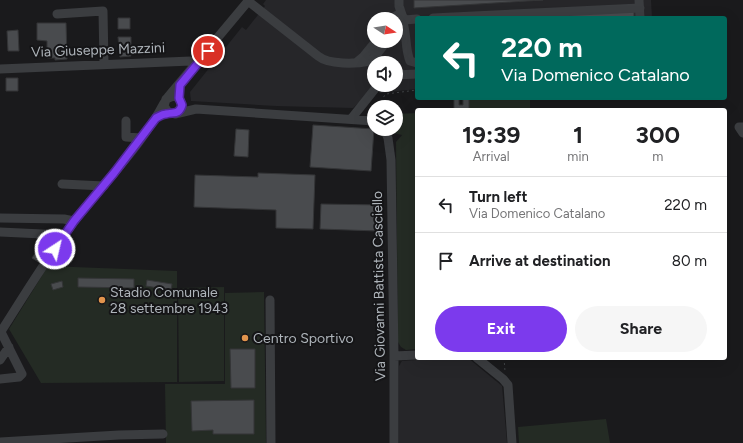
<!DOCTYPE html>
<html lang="en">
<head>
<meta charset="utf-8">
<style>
	:root { --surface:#fff; --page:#f6f6f6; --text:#202124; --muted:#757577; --line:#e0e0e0; --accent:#7c3aed }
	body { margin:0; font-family:Figtree,sans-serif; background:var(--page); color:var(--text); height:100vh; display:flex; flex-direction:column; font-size:15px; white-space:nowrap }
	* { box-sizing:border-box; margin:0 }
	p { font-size:13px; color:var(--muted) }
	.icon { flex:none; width:22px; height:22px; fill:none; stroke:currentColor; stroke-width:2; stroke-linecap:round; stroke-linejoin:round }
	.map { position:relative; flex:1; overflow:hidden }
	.drawer { position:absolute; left:415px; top:108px; width:312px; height:252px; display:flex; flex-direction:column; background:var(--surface); border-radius:4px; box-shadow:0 4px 16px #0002 }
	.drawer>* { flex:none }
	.guide { position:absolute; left:415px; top:16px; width:312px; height:84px; border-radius:4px; box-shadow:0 4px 16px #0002; background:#00695c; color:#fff; overflow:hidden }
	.needle { width:26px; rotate:102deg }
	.buttons { position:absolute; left:367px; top:12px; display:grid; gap:8px }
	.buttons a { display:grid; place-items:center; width:36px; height:36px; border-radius:50%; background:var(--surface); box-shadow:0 4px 16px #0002; font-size:20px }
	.pin { position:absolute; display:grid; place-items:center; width:34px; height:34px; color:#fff; margin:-17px; border:2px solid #fff; border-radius:50%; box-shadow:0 1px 4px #0007 }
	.me { position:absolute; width:44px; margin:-22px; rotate:35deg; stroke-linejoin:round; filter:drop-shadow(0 0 3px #0008) }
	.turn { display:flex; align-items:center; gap:14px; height:84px; padding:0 20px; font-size:18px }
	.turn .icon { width:52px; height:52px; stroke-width:2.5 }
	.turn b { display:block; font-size:28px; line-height:34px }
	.eta { display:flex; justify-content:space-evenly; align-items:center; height:68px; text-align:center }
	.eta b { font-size:24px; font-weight:700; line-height:28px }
	.action { display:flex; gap:8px; margin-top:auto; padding:8px 20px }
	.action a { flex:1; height:46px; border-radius:24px; background:var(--accent); color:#fff; font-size:16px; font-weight:700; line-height:46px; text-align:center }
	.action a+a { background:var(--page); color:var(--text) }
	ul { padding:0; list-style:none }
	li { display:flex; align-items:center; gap:12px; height:56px; padding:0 20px; border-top:1px solid var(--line) }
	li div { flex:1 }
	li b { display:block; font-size:15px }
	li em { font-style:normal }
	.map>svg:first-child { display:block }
</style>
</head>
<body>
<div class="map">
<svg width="743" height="443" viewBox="0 0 743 443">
	<rect width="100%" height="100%" fill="#1a1a1c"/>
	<path fill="#262629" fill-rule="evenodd" d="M266,0H651L652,18H417V89L380,93L373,87L364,98L353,108L276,106L191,101L190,92L242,27L246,30L265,6L263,4ZM374,19H396V41H374ZM374,63H396V85H374Z
		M445,358H468L502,386L507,443H399V366L402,361Z"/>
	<path fill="#242b24" d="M469,98H530V110H469Z
		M417,113V349L406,350L401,347L398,342L396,142L402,135L393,133L391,129H396V114Z
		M48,266L177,271V382L41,383L9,329Z
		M224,287V381L179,382L178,288Z
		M264,292L266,443H166L165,384H225V293Z
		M606,419L610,443H519L518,427Z"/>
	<path fill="#494b4e" stroke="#343537" d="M414,0H543L414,8Z
		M634,11V18H513Z
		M118,18H130V29H118Z
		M37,23H66L67,59L55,60V58H47V41L37,40Z
		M18,30L19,51H8L7,31Z
		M118,37H131V56L120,57Z
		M6,78H18V91H6Z
		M454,98H459V105H463V98H469V110H454Z
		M313,125L374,129L371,171L310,167Z
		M236,129L249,130L248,157L234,156Z
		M258,173L315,175L313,229L276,228V210L194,207L195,175L258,177Z
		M321,204L379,205L378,231L320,229Z
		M44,240L51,244L40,263L32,258Z
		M78,278L134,279V288L78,287Z
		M147,280L172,284L171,290L146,286Z
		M62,281L63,287L53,290L51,284Z
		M230,349H255V388H231Z
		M254,400V434H213V430L192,431L191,401Z"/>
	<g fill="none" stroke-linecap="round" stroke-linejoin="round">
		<path stroke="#414447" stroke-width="1" stroke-dasharray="2 3" stroke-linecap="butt" d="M383,107C383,102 382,97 386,94L417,90
			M504,358L505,371"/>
		<path stroke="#3b3d40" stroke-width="9" d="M399,0V6L402,15
			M639,0L640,18
			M248,1L318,56C329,65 356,64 370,61L373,59L387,41
			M57,14L103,11L104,64
			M433,18L640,8
			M393,19C398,10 408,17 402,24H396
			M404,20L417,19
			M403,23C407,35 405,49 410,61L417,63
			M357,62L363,57L376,41
			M0,69L191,61L197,63
			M396,75L417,74
			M168,97L249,0
			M179,98L173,96L166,99L164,106L168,112L175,114L181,108C182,103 181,102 179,98C178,94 179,89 180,85
			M175,114L196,109L374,121
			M351,119L378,85
			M126,121V137L141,138
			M743,127H739L743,133
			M384,129L388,138L391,160L394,356V443
			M62,184L104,186
			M0,218L64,219L74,221
			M0,232L64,235
			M270,300L271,443
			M0,333C24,296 47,257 74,222C104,182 141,147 164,103
			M394,356L417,355
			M477,358L503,379L508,385L512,443
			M0,360L9,347
			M0,379L19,377L22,374L1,332
			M0,442L119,435L163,434"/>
	</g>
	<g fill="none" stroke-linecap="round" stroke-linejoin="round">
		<defs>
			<path id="route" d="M55,249L74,221L114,173L156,118C160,116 162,114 166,114C174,112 179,115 182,105L179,98L180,85L208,51"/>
		</defs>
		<use href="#route" stroke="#51269a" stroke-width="10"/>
		<use href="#route" stroke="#7c3aed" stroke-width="7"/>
	</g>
	<g fill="#e1944d" stroke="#151517" stroke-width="1.5">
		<circle cx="102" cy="300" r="4"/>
		<circle cx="245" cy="338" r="4"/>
	</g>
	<g text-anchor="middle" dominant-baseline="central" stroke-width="4" stroke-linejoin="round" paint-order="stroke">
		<g font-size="14" fill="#aeb4ba" stroke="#151517">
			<text transform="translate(98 50) rotate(-2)">Via Giuseppe Mazzini</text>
			<text transform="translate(379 286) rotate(-91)">Via Giovanni Battista Casciello</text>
		</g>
		<g font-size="14" fill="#aeb4ba" stroke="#151517" text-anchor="start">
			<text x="110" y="292">Stadio Comunale<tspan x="110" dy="16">28 settembre 1943</tspan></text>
			<text x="253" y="338">Centro Sportivo</text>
		</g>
	</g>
</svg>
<div class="buttons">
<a><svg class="needle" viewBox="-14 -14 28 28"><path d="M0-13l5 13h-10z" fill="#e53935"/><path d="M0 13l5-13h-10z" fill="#757577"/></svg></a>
<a><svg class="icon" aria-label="sound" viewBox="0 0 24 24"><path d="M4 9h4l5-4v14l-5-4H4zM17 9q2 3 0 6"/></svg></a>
<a><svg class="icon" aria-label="layers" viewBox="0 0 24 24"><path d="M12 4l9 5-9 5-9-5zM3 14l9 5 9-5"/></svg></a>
</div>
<div class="pin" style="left:208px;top:51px;background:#d93025"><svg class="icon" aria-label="arrive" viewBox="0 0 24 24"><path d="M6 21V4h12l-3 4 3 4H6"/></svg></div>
<svg class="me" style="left:55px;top:249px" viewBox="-20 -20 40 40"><circle r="17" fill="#7c3aed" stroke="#fff" stroke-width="3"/><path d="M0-11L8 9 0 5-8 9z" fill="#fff"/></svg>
<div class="guide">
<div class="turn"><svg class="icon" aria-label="left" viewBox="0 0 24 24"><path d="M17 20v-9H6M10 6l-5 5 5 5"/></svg><div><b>220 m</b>Via Domenico Catalano</div></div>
</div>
<section class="drawer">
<div class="eta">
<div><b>19:39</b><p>Arrival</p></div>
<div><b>1</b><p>min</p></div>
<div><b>300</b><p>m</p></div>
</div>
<ul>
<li><svg class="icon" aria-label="left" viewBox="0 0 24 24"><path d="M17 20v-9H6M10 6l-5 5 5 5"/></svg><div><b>Turn left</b><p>Via Domenico Catalano</p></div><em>220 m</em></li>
<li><svg class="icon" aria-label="arrive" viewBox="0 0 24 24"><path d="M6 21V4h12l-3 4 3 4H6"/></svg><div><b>Arrive at destination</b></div><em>80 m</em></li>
</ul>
<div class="action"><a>Exit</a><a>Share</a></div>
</section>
</div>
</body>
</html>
